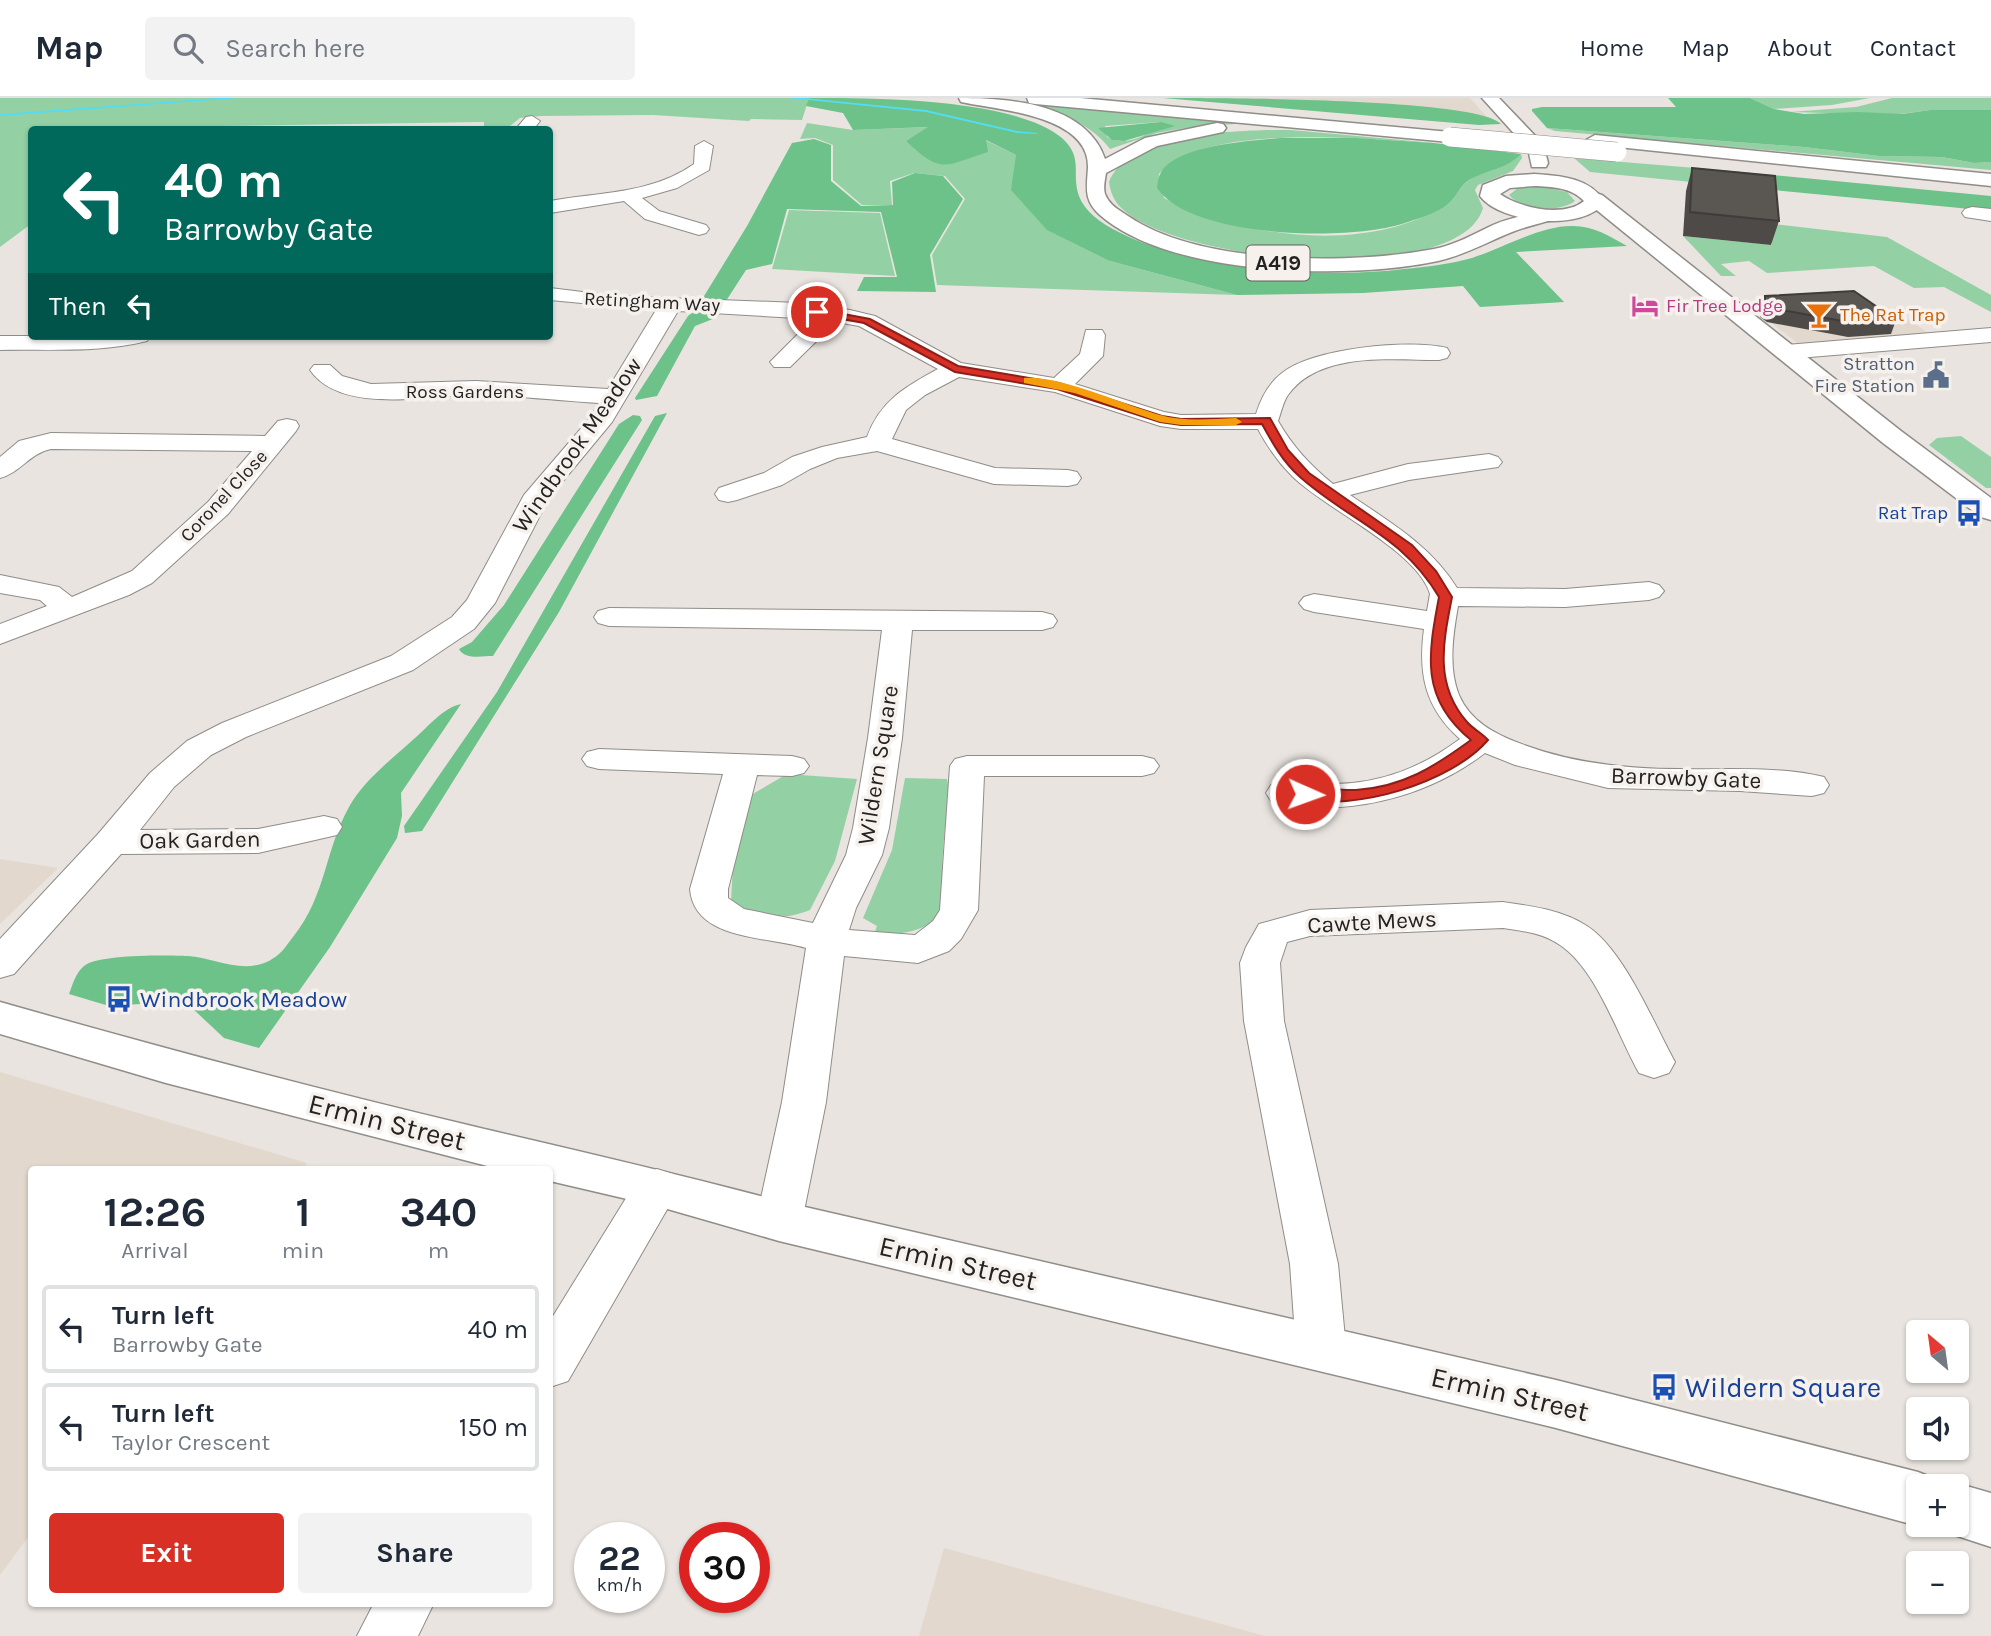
<!DOCTYPE html>
<html lang="en">
<head>
<meta charset="utf-8">
<style>
	:root { --surface:#fff; --page:#f2f2f3; --text:#1f2937; --muted:#747a83; --line:#e0e1e3; --accent:#d93025 }
	body { margin:0; font-family:Karla,sans-serif; background:var(--page); color:var(--text); height:100vh; display:flex; flex-direction:column; font-size:26px; white-space:nowrap }
	* { box-sizing:border-box; margin:0 }
	p { font-size:23px; color:var(--muted) }
	.icon { flex:none; width:38px; height:38px; fill:none; stroke:currentColor; stroke-width:2; stroke-linecap:round; stroke-linejoin:round }
	.map { position:relative; flex:1; overflow:hidden }
	.sheet { position:absolute; left:28px; top:1068px; width:525px; height:441px; display:flex; flex-direction:column; background:var(--surface); border-radius:7px; box-shadow:0 2px 5px #0004 }
	.sheet>* { flex:none }
	.hud { position:absolute; left:28px; top:28px; width:525px; height:214px; border-radius:7px; box-shadow:0 2px 5px #0004; background:#00695c; color:#fff; overflow:hidden }
	.needle { width:46px; rotate:331deg }
	.fabs { position:absolute; left:1906px; top:1222px; display:grid; gap:14px }
	.fabs a { display:grid; place-items:center; width:63px; height:63px; border-radius:7px; background:var(--surface); box-shadow:0 2px 5px #0004; font-size:35px }
	.speed { position:absolute; left:574px; top:1424px; display:flex; gap:14px; font-size:35px; font-weight:700; text-align:center }
	.speed>* { display:grid; place-content:center; width:91px; height:91px; border-radius:50%; background:var(--surface); box-shadow:0 2px 5px #0004; line-height:1 }
	.speed small { font-size:18px; font-weight:400 }
	.speed .limit { border:10px solid #d22; background:#fff; color:#111 }
	.pin { position:absolute; display:grid; place-items:center; width:60px; height:60px; color:#fff; margin:-30px; border:4px solid #fff; border-radius:50%; box-shadow:0 2px 7px #0007 }
	.me { position:absolute; width:77px; margin:-38px; rotate:92deg; stroke-linejoin:round; filter:drop-shadow(0 0 5px #0008) }
	.turn { display:flex; align-items:center; gap:24px; height:147px; padding:0 21px; font-size:32px }
	.turn .icon { width:91px; height:91px; stroke-width:2.5 }
	.turn b { display:block; font-size:49px; line-height:60px }
	.then { display:flex; align-items:center; height:66px; padding:0 21px; background:#0003; gap:14px; font-size:26px }
	.eta { display:flex; justify-content:space-evenly; align-items:center; height:119px; text-align:center }
	.eta b { font-size:42px; font-weight:700; line-height:49px }
	.action { display:flex; gap:14px; margin-top:auto; padding:14px 21px }
	.action a { flex:1; height:80px; border-radius:7px; background:var(--accent); color:#fff; font-size:28px; font-weight:700; line-height:80px; text-align:center }
	.action a+a { background:var(--page); color:var(--text) }
	ul { padding:0; list-style:none }
	li { display:flex; align-items:center; gap:21px; height:88px; margin:0 14px 10px; padding:0 7px; border:4px solid var(--line); border-radius:7px }
	li div { flex:1 }
	li b { display:block; font-size:26px }
	li em { font-style:normal }
	header { display:flex; align-items:center; gap:42px; box-sizing:border-box; height:98px; padding:0 35px; background:var(--surface); border-bottom:2px solid var(--line) }
	header strong { font-size:33px }
	nav { display:flex; gap:38px; margin-inline-start:auto; font-size:24px }
	.search { width:490px; height:63px; background:var(--page); display:flex; align-items:center; gap:18px; box-sizing:border-box; padding:0 24px; border-radius:7px; color:var(--muted); font-size:26px }
	.map>svg:first-child { display:block }
</style>
</head>
<body>
<header>
<strong>Map</strong>
<div class="search"><svg class="icon" aria-label="search" viewBox="0 0 24 24"><circle cx="10" cy="10" r="6"/><path d="M15 15l6 6"/></svg>Search here</div>
<nav><a>Home</a><a>Map</a><a>About</a><a>Contact</a></nav>
</header>
<div class="map">
<svg width="1991" height="1538" viewBox="0 0 1991 1538">
	<rect width="100%" height="100%" fill="#e9e4df"/>
	<path fill="#e2d8cd" d="M1163,0H1470L1493,26Z
		M1829,202L1888,222L1908,221L1931,237L1799,246L1750,209Z
		M0,761L58,770L0,826Z
		M0,974L307,1065L303,1071H32L31,1435L0,1477Z
		M944,1450L1265,1538H919Z"/>
	<path fill="#93d1a5" fill-rule="evenodd" d="M0,0H809L802,22L751,21L749,23L653,17L541,18L520,20L505,32L484,31V24L152,29L148,32H32L31,126L0,149Z
		M1750,0H1870L1832,7L1774,11Z
		M1892,0H1991V12H1930L1893,17L1790,14L1856,9Z
		M1010,2L1243,24L1247,25L1185,30L1157,35L1110,51C1085,18 1044,12 1006,3ZM1161,24C1149,38 1126,49 1107,39L1105,28Z
		M807,25L853,32L930,29L906,43L985,42L1016,57L1110,163L1237,197L937,187L932,157L965,101L945,78L914,75L890,83L892,107H862L833,82V47L815,40L800,41Z
		M1547,30L1804,49L1879,58L1942,59L1974,65L1991,64V72L1555,33Z
		M1291,32L1434,45C1370,41 1203,24 1159,76L1164,100C1243,140 1368,157 1447,106C1456,100 1460,88 1469,82C1484,72 1508,69 1521,56L1522,60L1513,73L1478,87L1475,92L1483,110C1460,192 1160,165 1116,104C1112,98 1110,91 1109,84C1129,33 1244,32 1291,32Z
		M1574,60L1720,72L1722,87L1590,74Z
		M1543,89L1567,94L1575,103C1560,115 1522,112 1509,97L1518,90Z
		M789,112L880,115L895,178L772,171Z
		M1722,120L1887,139L1991,197V214L1944,189L1914,190L1874,168L1767,175L1749,163L1721,166L1736,178H1721L1683,138L1772,147L1771,135Z
		M1961,338L1991,359V390H1986L1929,347L1937,340Z
		M787,676L857,681L835,763L810,812C779,824 760,820 731,804L733,767L751,697Z
		M905,680L947,681L949,693C946,721 942,751 942,779C942,786 944,793 944,800C940,835 900,837 874,836L877,828L863,820L892,752Z"/>
	<path fill="#6cc288" d="M809,0C872,0 1014,0 1062,40C1084,60 1071,75 1079,98C1093,139 1196,163 1234,167C1289,174 1349,178 1404,171C1426,169 1451,166 1472,160C1502,150 1542,127 1573,128C1594,128 1609,138 1627,148L1516,154L1564,204L1480,209L1463,188L1363,195L1237,197L1110,163L1047,132L1011,92L1016,57L986,42L988,54C944,68 942,77 906,43L928,29L853,32L843,15L806,8Z
		M1163,0C1214,0 1478,0 1501,26L1479,27Z
		M1668,0H1750L1774,11L1804,16L1858,14L1902,16L1930,12H1991V64L1974,65L1942,59L1879,58L1804,49L1547,30L1532,13V11L1542,9H1676Z
		M1161,24L1175,28L1124,43L1112,42L1098,30Z
		M1280,40H1356L1434,45L1521,56C1507,71 1486,72 1469,82C1461,87 1457,97 1451,103C1442,113 1421,120 1408,124C1354,144 1191,141 1157,90C1158,81 1160,72 1168,66C1194,46 1249,43 1280,40Z
		M814,41L831,47V83L861,108L893,107L892,84L915,75L943,78L963,101L930,157L936,194L857,193L864,179H897L881,114L787,111L772,166L746,172L724,206L701,203L747,128L792,45Z
		M1720,72L1991,98V113L1722,87Z
		M722,213L718,219L695,228L657,298L636,302L635,300L688,218L693,214Z
		M667,315L559,514L422,733L405,735L404,728L497,594L655,318Z
		M633,317L640,318L642,322L493,558C482,558 465,562 459,551L472,544L504,507L619,326Z
		M461,606L401,695L402,718L397,740L330,849L259,950L224,940L191,909L172,904L109,908L69,896C73,886 75,876 84,868C98,856 167,857 188,858C217,860 250,881 279,856C284,852 288,845 293,839C327,796 324,754 349,709C364,682 393,660 415,640C429,628 443,610 461,606Z"/>
	<g fill="none" stroke-linecap="round" stroke-linejoin="round">
		<path fill="#54dcf2" fill-rule="evenodd" d="M218,0H239L0,18V16Z
			M788,0H805L926,12L1017,33L1038,35L1036,36L1017,35L926,14Z"/>
		<defs>
			<path id="minor" d="M532,18L540,23L533,32H515L526,19Z
				M704,43L713,48L709,72L677,90L642,100L659,113L706,127L709,131L706,135L699,137L645,121L624,103L550,115V103C599,94 652,96 694,66L695,48Z
				M1972,109L1991,111V123L1965,119L1962,115L1965,111Z
				M550,190L615,198L798,205L850,212L875,218L961,265L1054,280L1080,256L1086,232H1102L1105,237L1103,258L1075,286L1164,314L1181,317L1256,316C1261,300 1269,285 1282,275C1314,250 1409,241 1447,250L1450,255L1447,260L1439,262C1392,262 1319,253 1288,297C1283,304 1281,315 1278,323C1293,349 1310,367 1333,386L1408,366L1489,356L1498,359L1502,364L1498,369L1409,382L1350,397C1390,424 1431,448 1457,490L1565,491L1649,484L1659,487L1664,493L1659,499L1649,502L1565,509L1458,508C1453,537 1448,569 1459,597C1470,623 1495,636 1519,645C1571,665 1626,671 1681,671C1728,672 1779,668 1824,679L1829,687L1824,695L1812,698L1740,693L1608,690L1515,667L1485,655C1426,700 1343,721 1271,703L1266,695L1271,687C1291,682 1314,686 1335,686C1383,685 1422,669 1460,641C1425,610 1418,576 1424,531L1314,514L1304,511L1299,505L1304,499L1314,496L1427,513L1430,496C1417,452 1325,411 1292,378C1278,364 1267,348 1258,331H1181L1160,328L1055,294L959,279L925,297L906,312L892,341L995,370L1068,372L1077,374L1081,380L1077,386L1068,388L994,386L877,353L837,360L810,371L782,387L737,402L728,404L719,402L715,396L719,390L764,375L792,359L822,349L867,339C880,303 905,289 938,271L859,228L836,224L790,269H774L770,264L813,221L678,213L612,324L549,400L495,505L474,531L413,572L246,639L211,657L174,689L140,732L258,731L324,718L337,721L342,729L337,737L258,755L121,756L14,876L0,880V841L98,736L150,675L187,643L222,625L391,558L452,519L467,502L524,397L590,320L599,305C558,303 516,297 475,297C428,297 341,317 310,272L314,267H330L342,278L371,286L476,283L608,291L656,212L550,202Z
				M1991,230V244L1786,261L1778,259L1775,254L1778,249L1786,247Z
				M0,238H150L147,243C100,255 48,251 0,252Z
				M287,321L296,323L299,328L296,333L228,416L152,485L129,497L0,546V526L47,508L40,502L0,495V477L59,489L72,499L132,473L208,404L252,353L51,351C30,355 20,375 0,380V359L19,343L51,335L265,338L278,323Z
				M609,510L1042,514L1053,517L1057,523L1053,529L1042,532H912L902,640L889,730L882,757L856,810L849,832L915,837L933,823L940,812L950,668L955,661L967,658H1142L1154,661L1159,668L1154,675L1142,678H984L978,812L961,841L949,853L918,865L844,858L826,1004L802,1123L795,1136L779,1142L763,1136L756,1123L782,1004L806,850C768,838 694,843 690,791L723,676L599,671L587,668L582,661L587,654L599,651L792,658L804,661L809,668L804,675L792,678L757,677L728,791V800L744,811L813,825L846,757L853,730L868,640L882,532L609,528L598,525L594,519L598,513Z
				M1503,804C1531,808 1562,812 1587,828C1624,852 1653,924 1675,964L1669,975L1654,980L1639,975C1617,936 1597,872 1560,847C1543,835 1523,833 1503,830L1310,838L1287,844L1280,865L1284,923L1338,1166L1346,1251L1339,1267L1321,1273L1303,1267L1296,1251L1290,1166L1244,923L1240,865L1246,849L1259,826L1310,812Z
				M657,1071L673,1076L680,1089L568,1283L550,1289V1223L641,1076Z
				M374,1505H434L418,1538H357Z"/>
			<path id="secondary" d="M1595,95L1602,97L1901,333L1991,400V422L1981,419L1883,345L1588,105L1585,101L1588,97Z
				M0,904C158,949 316,991 476,1029C577,1053 678,1076 779,1103L1556,1282L1918,1374L1938,1382L1940,1388H1918V1426H1922L1918,1428L1556,1330L779,1143L657,1108L550,1083V1071H499L166,985L0,936Z
				M1956,1385L1991,1395V1449L1936,1431L1934,1426H1956V1388H1949Z"/>
			<path id="primary" d="M1482,0H1499L1543,46L1548,65L1546,69H1532L1528,51Z
				M1534,76C1561,78 1589,79 1605,104C1584,134 1501,126 1480,98L1483,87L1506,78ZM1534,88C1552,89 1571,89 1584,103C1564,120 1520,110 1500,96L1510,90Z"/>
			<path id="trunk" d="M959,0C1008,0 1086,5 1105,61L1145,40L1217,25L1223,26L1226,30L1223,34L1157,48L1106,75C1105,82 1103,89 1105,96C1109,107 1119,112 1128,118C1199,167 1351,167 1434,151C1455,147 1474,136 1493,127C1509,120 1527,117 1544,112H1558L1561,116L1558,120C1543,125 1527,128 1512,134C1487,144 1465,157 1438,163C1350,182 1171,179 1100,117C1083,102 1087,89 1088,69C1089,17 997,12 961,4Z
				M1027,0H1080L1450,34L1459,39L1450,44L1035,6L1029,5Z
				M1595,37L1991,76V88L1589,46L1586,42Z"/>
		</defs>
		<use href="#minor" stroke="#908c88" stroke-width="2"/>
		<use href="#secondary" stroke="#908c88" stroke-width="3"/>
		<use href="#primary" stroke="#908c88" stroke-width="3"/>
		<use href="#trunk" stroke="#908c88" stroke-width="3"/>
		<use href="#minor" fill="#fff" fill-rule="evenodd"/>
		<use href="#secondary" fill="#fff" fill-rule="evenodd"/>
		<use href="#primary" fill="#fff" fill-rule="evenodd"/>
		<use href="#trunk" fill="#fff" fill-rule="evenodd"/>
		<defs>
			<path id="trunk-bridge" d="M1450,39L1617,54"/>
		</defs>
		<use href="#trunk-bridge" stroke="#908c88" stroke-width="20" stroke-linecap="butt"/>
		<use href="#trunk-bridge" stroke="#fff" stroke-width="19"/>
	</g>
	<path fill="#4d4a47" d="M1692,70L1779,123L1771,147L1683,138L1686,93Z
		M1765,198L1896,222L1891,236L1848,239L1767,224L1760,219L1761,212Z"/>
	<path fill="#5a5652" stroke="#3f3c39" stroke-width="2" d="M1692,70L1775,78L1779,123L1690,114Z
		M1854,193L1896,222L1853,225L1771,210L1765,205V198Z"/>
	<path fill="#d93025" stroke="#8d1f18" stroke-width="2" d="M817,211L870,221L958,268L1059,285L1162,318L1181,321L1270,320L1288,352L1309,375L1412,447L1436,473L1452,499C1443,545 1434,586 1467,624C1473,631 1482,635 1488,642C1451,685 1354,714 1299,700L1297,696C1309,685 1340,693 1356,692C1403,689 1434,669 1471,642C1420,601 1428,557 1439,499C1402,437 1351,424 1300,379C1283,364 1273,346 1262,326L1181,327L1160,324L1057,291L955,274L864,225L814,216L813,214Z"/>
	<path fill="#f59e0b" d="M1024,280C1060,277 1124,307 1160,317C1184,324 1211,321 1236,320L1242,324L1236,327H1181L1160,324L1075,295L1024,285Z"/>
	<defs>
		<symbol id="hotel-bare" viewBox="-9 -9 18 18"><path d="M-6-4.5h1.5V1H6V5H4.5V3h-9V5H-6ZM-4 0a1.8 1.8 0 1 1 3.6 0ZM.5 0V-2.5h3Q6-2.5 6 0Z" fill="#d1479c" stroke="#f6f1ec" stroke-width="2.5" paint-order="stroke"/></symbol>
		<symbol id="bar-bare" viewBox="-9 -9 18 18"><path d="M-6-5H6L.8 .8V4.5H3.5V6h-7V4.5H-.8V.8Z" fill="#e8710a" stroke="#f6f1ec" stroke-width="2.5" paint-order="stroke"/></symbol>
		<symbol id="civic-bare" viewBox="-9 -9 18 18"><path d="M-.6-6.5H3V-4.5H.6V-3L4-1V1h2V6H-6V1h2V-1L-.6-3ZM-1.2 2.5V6h2.4V2.5Z" fill="#5c6f8a" stroke="#f6f1ec" stroke-width="2.5" paint-order="stroke"/></symbol>
		<symbol id="bus-bare" viewBox="-9 -9 18 18"><path d="M-5-6H5V4H4V6H2V4H-2V6H-4V4H-5ZM-3.5-4V0h7V-4ZM-3.5 1.2v1.5H-2V1.2ZM2 1.2v1.5H3.5V1.2Z" fill="#1a4fb4" stroke="#f6f1ec" stroke-width="2.5" paint-order="stroke"/></symbol>
	</defs>
	<g fill-rule="evenodd">
		<use href="#hotel-bare" x="1626" y="189" width="38" height="38"/>
		<use href="#bar-bare" x="1800" y="198" width="38" height="38"/>
		<use href="#civic-bare" x="1917" y="258" width="38" height="38"/>
		<use href="#bus-bare" x="1950" y="396" width="38" height="38"/>
		<use href="#bus-bare" x="100" y="882" width="38" height="38"/>
		<use href="#bus-bare" x="1645" y="1270" width="38" height="38"/>
	</g>
	<g text-anchor="middle" dominant-baseline="central" stroke-width="7" stroke-linejoin="round" paint-order="stroke">
		<g font-size="19" fill="#242321" stroke="#f6f1ec">
			<text transform="translate(652 204) rotate(3)">Retingham Way</text>
			<text x="465" y="294">Ross Gardens</text>
			<text transform="translate(224 398) rotate(-47)">Coronel Close</text>
		</g>
		<g font-size="19" fill="#b23c85" stroke="#f6f1ec" text-anchor="start">
			<text x="1666" y="208">Fir Tree Lodge</text>
		</g>
		<g font-size="19" fill="#c56008" stroke="#f6f1ec" text-anchor="start">
			<text x="1840" y="217">The Rat Trap</text>
		</g>
		<g font-size="19" fill="#4e5e75" stroke="#f6f1ec" text-anchor="end">
			<text x="1915" y="266">Stratton<tspan x="1915" dy="22">Fire Station</tspan></text>
		</g>
		<g font-size="19" fill="#164399" stroke="#f6f1ec" text-anchor="end">
			<text x="1948" y="415">Rat Trap</text>
		</g>
		<rect fill="#f6f1ec" stroke="#63615e" stroke-width="2" x="1246.5" y="147.5" width="63" height="35" rx="5"/>
		<g font-size="21" font-weight="bold" fill="#242321">
			<text x="1278" y="165">A419</text>
		</g>
		<g font-size="23" fill="#242321" stroke="#f6f1ec">
			<text transform="translate(577 347) rotate(-55)">Windbrook Meadow</text>
			<text transform="translate(878 667) rotate(-81)">Wildern Square</text>
			<text transform="translate(1686 680) rotate(2)">Barrowby Gate</text>
			<text transform="translate(200 742) rotate(-1)">Oak Garden</text>
			<text transform="translate(1372 824) rotate(-3)">Cawte Mews</text>
		</g>
		<g font-size="23" fill="#164399" stroke="#f6f1ec" text-anchor="start">
			<text x="140" y="901">Windbrook Meadow</text>
		</g>
		<g font-size="28" fill="#242321" stroke="#f6f1ec">
			<text transform="translate(387 1024) rotate(14)">Ermin Street</text>
			<text transform="translate(958 1165) rotate(13)">Ermin Street</text>
			<text transform="translate(1510 1296) rotate(13)">Ermin Street</text>
		</g>
		<g font-size="28" fill="#164399" stroke="#f6f1ec" text-anchor="start">
			<text x="1685" y="1289">Wildern Square</text>
		</g>
	</g>
</svg>
<div class="fabs">
<a><svg class="needle" viewBox="-14 -14 28 28"><path d="M0-13l5 13h-10z" fill="#e53935"/><path d="M0 13l5-13h-10z" fill="#747a83"/></svg></a>
<a><svg class="icon" aria-label="sound" viewBox="0 0 24 24"><path d="M4 9h4l5-4v14l-5-4H4zM17 9q2 3 0 6"/></svg></a>
<a>+</a>
<a>−</a>
</div>
<div class="speed"><div>22<small>km/h</small></div><div class="limit">30</div></div>
<div class="pin" style="left:817px;top:214px;background:#d93025"><svg class="icon" aria-label="arrive" viewBox="0 0 24 24"><path d="M6 21V4h12l-3 4 3 4H6"/></svg></div>
<svg class="me" style="left:1305px;top:696px" viewBox="-20 -20 40 40"><circle r="17" fill="#d93025" stroke="#fff" stroke-width="3"/><path d="M0-11L8 9 0 5-8 9z" fill="#fff"/></svg>
<div class="hud">
<div class="turn"><svg class="icon" aria-label="left" viewBox="0 0 24 24"><path d="M17 20v-9H6M10 6l-5 5 5 5"/></svg><div><b>40 m</b>Barrowby Gate</div></div>
<div class="then">Then<svg class="icon" aria-label="left" viewBox="0 0 24 24"><path d="M17 20v-9H6M10 6l-5 5 5 5"/></svg></div>
</div>
<section class="sheet">
<div class="eta">
<div><b>12:26</b><p>Arrival</p></div>
<div><b>1</b><p>min</p></div>
<div><b>340</b><p>m</p></div>
</div>
<ul>
<li><svg class="icon" aria-label="left" viewBox="0 0 24 24"><path d="M17 20v-9H6M10 6l-5 5 5 5"/></svg><div><b>Turn left</b><p>Barrowby Gate</p></div><em>40 m</em></li>
<li><svg class="icon" aria-label="left" viewBox="0 0 24 24"><path d="M17 20v-9H6M10 6l-5 5 5 5"/></svg><div><b>Turn left</b><p>Taylor Crescent</p></div><em>150 m</em></li>
</ul>
<div class="action"><a>Exit</a><a>Share</a></div>
</section>
</div>
</body>
</html>
